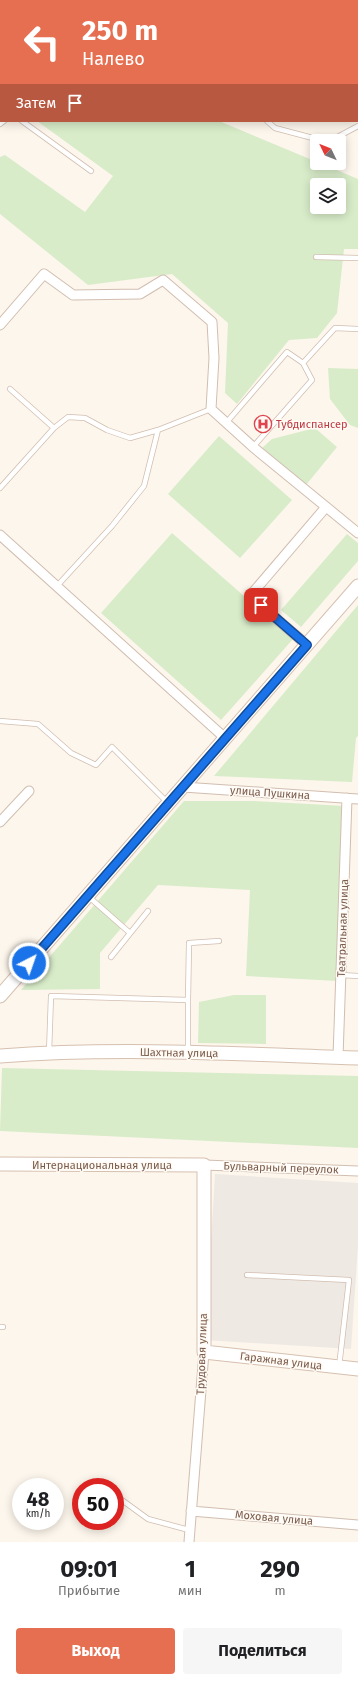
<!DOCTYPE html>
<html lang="ru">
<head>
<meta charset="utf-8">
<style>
	:root { --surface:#fff; --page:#f6f6f6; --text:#202124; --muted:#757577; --accent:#e76f51 }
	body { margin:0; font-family:"Fira Sans",sans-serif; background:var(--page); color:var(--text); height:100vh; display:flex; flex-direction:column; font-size:15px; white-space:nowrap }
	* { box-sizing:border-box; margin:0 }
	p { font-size:13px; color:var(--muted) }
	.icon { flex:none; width:22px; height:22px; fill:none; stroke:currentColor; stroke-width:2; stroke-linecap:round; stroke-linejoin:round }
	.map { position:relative; height:1542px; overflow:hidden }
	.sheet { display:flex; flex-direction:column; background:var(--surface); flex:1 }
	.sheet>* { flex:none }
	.banner { position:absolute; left:0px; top:0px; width:358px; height:122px; box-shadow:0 2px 10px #0003; background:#e76f51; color:#fff; overflow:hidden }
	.needle { width:26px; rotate:313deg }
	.fabs { position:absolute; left:310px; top:134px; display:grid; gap:8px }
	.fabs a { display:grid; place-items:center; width:36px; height:36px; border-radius:4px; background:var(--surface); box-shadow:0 2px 10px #0003; font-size:20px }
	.speed { position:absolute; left:12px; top:1478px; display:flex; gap:8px; font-size:20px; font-weight:700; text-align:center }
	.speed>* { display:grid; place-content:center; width:52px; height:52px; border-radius:50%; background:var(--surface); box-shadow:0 2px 10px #0003; line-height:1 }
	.speed small { font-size:10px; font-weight:400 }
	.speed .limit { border:6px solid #d22; background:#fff; color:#111 }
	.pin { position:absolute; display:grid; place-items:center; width:34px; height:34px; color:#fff; margin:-17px; border-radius:8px; box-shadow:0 2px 6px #0006 }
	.me { position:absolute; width:44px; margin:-22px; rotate:41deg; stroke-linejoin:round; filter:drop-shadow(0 0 3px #0008) }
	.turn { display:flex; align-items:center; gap:14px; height:84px; padding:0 16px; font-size:18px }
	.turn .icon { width:52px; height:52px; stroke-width:2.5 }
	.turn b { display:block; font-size:28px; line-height:34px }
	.then { display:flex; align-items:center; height:38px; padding:0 16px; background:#0003; gap:8px; font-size:15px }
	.eta { display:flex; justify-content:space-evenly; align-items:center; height:68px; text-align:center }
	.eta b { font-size:24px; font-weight:700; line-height:28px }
	.cta { display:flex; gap:8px; margin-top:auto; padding:8px 16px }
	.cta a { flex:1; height:46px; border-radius:4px; background:var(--accent); color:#fff; font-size:16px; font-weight:700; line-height:46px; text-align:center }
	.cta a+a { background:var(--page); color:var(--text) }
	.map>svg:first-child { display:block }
</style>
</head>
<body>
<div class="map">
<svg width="358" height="1542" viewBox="0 0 358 1542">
	<rect width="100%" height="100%" fill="#fdf6ec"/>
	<path fill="#efe9e4" d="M215,1174L358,1183V1246L351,1349L205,1340Z"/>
	<path fill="#d8ecc9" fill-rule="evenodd" d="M0,0H124L1,1L0,109Z
		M37,121H219L317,162V163H320L358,179V249H344L337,313L317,338L289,340L237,404L225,393L228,323L172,274L88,285L0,214V157L5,155L85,212L113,176ZM317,185H339V207H317Z
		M328,368L358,369V428L350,425L330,399Z
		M315,428L337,447L306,485L262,448L272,439Z
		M219,436L292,500L240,558L168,494Z
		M172,533L293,639L221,720L101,613Z
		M347,534L358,543V561L301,627L281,610Z
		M358,605V736L356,738L352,782L214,776Z
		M184,801H254L345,806L337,981L246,976L250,890L158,885L100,953V989L21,990Z
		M234,995H266V1044L198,1043L199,1002Z
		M2,1068L358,1076V1148L0,1131Z"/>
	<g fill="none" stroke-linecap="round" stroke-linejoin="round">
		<defs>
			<path id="lane" d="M319,0V1
				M357,33H358
				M22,121L91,171
				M267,121L275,128L324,141
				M0,124L4,121
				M330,141L358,126
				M316,257L358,258
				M10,389L54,428
				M226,423L287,352L303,363L335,328L358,329
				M253,447L312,380L303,363
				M0,488L54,428L68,417L85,418L107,430L130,438L158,430L211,409
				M57,586L112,526L144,486L158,430
				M0,721L38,724L71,753L96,765L112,747L167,802
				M89,897L130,933
				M111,957L148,911
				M341,975L358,976
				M188,1000L189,943L219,941
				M49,1053L51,996L188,1000V1050
				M247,1275L349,1280L339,1367
				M0,1327H3
				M115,1495L148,1519L189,1530"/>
			<path id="street" d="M0,325L44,274L73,295L140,294L163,280L212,322L214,358L211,409L253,447L358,533
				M0,535L225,738
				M307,645L250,596L326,507
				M183,787L358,799
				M0,822L29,791
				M338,1057L347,798
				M204,1165L358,1171
				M191,1511L358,1525
				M189,1542L204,1352"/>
			<path id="secondary" d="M0,996L358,586
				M0,1056C119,1047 239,1054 358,1058
				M0,1164L204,1165V1352L358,1369"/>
		</defs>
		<use href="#lane" stroke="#d1beb0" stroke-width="6"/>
		<use href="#street" stroke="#d1beb0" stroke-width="11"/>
		<use href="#secondary" stroke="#d6c0b0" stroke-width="15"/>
		<use href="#lane" stroke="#fff" stroke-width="4.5"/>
		<use href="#street" stroke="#fff" stroke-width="9"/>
		<use href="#secondary" stroke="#fff" stroke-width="13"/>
	</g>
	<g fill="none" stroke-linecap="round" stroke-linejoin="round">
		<defs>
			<path id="route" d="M29,963L307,645L261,605"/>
		</defs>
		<use href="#route" stroke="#114b97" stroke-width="10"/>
		<use href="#route" stroke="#1a73e8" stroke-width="7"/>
	</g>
	<defs>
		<symbol id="hospital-ring" viewBox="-11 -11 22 22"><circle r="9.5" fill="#fffaf3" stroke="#e0444e" stroke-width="1.5"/><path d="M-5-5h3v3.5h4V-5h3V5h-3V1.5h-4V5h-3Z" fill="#e0444e"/></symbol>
	</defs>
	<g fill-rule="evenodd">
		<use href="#hospital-ring" x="253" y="414" width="20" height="20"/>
	</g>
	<g text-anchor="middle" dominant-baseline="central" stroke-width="3" stroke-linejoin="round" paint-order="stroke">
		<g font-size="11" fill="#be3a42" stroke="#fffaf3" text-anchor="start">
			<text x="276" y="424">Тубдиспансер</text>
		</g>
		<g font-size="11" fill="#7a5c4d" stroke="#fffaf3">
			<text transform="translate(270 793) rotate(4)">улица Пушкина</text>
			<text transform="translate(343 928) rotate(-88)">Театральная улица</text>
			<text transform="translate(179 1053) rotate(1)">Шахтная улица</text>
			<text x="102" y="1165">Интернациональная улица</text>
			<text transform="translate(281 1168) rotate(2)">Бульварный переулок</text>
			<text transform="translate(202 1354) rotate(-88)">Трудовая улица</text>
			<text transform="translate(281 1361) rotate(7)">Гаражная улица</text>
			<text transform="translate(274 1518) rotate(5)">Моховая улица</text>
		</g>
	</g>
</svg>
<div class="fabs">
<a><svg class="needle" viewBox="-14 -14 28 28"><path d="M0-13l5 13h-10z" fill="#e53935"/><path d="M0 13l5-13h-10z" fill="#757577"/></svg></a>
<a><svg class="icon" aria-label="layers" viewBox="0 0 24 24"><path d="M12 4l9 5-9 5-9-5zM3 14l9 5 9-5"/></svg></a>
</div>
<div class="speed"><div>48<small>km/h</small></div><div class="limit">50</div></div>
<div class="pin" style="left:261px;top:605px;background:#d93025"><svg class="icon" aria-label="arrive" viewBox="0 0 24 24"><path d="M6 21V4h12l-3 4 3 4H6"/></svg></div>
<svg class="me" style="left:29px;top:963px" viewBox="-20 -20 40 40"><circle r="17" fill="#1a73e8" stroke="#fff" stroke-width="3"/><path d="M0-11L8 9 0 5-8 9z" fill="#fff"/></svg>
<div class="banner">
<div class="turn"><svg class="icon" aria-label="left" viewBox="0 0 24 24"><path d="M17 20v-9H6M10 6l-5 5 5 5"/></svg><div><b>250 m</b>Налево</div></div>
<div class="then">Затем<svg class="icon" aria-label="arrive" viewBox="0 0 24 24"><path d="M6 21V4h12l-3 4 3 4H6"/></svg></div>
</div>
</div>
<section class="sheet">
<div class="eta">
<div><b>09:01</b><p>Прибытие</p></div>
<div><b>1</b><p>мин</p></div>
<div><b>290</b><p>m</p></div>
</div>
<div class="cta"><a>Выход</a><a>Поделиться</a></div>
</section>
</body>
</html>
